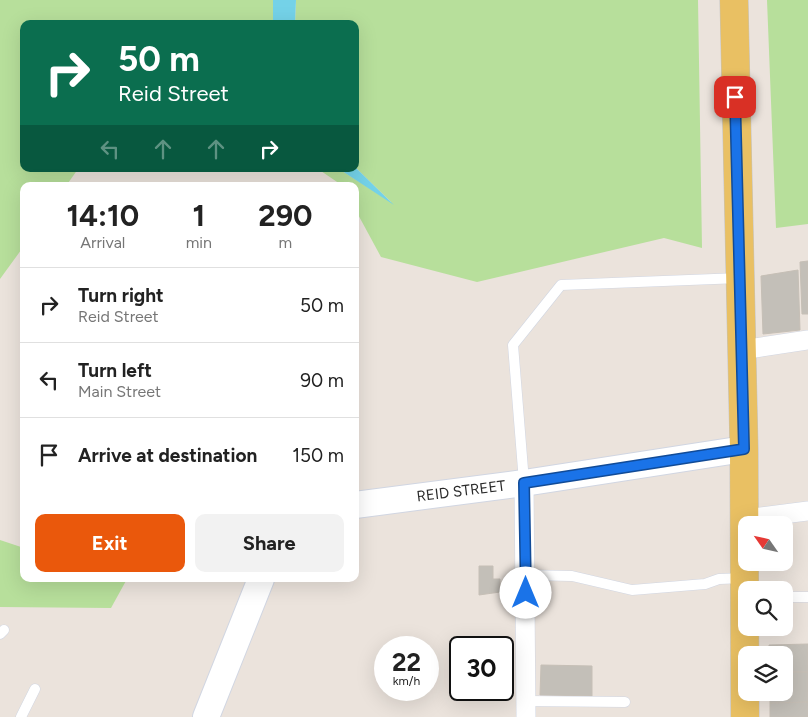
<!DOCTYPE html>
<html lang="en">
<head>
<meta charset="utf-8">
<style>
	:root { --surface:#fff; --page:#f2f2f2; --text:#222; --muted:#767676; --line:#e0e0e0; --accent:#ea580c }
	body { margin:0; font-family:Figtree,sans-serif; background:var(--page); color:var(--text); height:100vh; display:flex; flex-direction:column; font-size:19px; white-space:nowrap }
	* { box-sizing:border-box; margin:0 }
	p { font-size:16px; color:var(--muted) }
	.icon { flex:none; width:28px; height:28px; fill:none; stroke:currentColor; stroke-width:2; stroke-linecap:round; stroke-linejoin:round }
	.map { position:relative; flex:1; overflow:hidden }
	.drawer { position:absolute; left:20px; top:182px; width:339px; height:400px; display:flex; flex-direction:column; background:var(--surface); border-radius:10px; box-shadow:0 5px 20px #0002 }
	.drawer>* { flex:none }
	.top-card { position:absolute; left:20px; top:20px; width:339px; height:152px; border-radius:10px; box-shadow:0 5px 20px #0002; background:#0b6e4f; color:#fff; overflow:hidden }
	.needle { width:32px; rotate:304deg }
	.buttons { position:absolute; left:738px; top:516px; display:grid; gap:10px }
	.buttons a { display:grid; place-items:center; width:55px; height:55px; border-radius:10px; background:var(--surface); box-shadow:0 5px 20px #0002; font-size:25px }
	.speed { position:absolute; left:374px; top:636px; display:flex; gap:10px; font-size:25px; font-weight:700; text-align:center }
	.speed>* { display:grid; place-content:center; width:65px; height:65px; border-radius:50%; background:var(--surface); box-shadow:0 5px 20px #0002; line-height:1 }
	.speed small { font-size:12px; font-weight:400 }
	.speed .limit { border:2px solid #111; border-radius:8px; background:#fff; color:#111 }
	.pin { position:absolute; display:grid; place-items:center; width:42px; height:42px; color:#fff; margin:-21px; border-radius:10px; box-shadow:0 2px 8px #0006 }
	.me { position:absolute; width:55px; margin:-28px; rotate:0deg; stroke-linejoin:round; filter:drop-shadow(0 0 4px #0008) }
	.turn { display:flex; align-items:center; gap:18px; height:105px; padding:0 15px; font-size:22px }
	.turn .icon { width:65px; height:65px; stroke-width:2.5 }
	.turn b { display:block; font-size:35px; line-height:42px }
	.lanes { display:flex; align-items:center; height:48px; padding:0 15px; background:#0003; justify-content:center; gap:25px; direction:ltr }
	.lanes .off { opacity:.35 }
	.eta { display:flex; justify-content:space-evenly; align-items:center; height:85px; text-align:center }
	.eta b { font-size:30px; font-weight:700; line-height:35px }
	.cta { display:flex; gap:10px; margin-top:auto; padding:10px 15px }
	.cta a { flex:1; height:58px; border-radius:10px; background:var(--accent); color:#fff; font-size:20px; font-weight:700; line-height:58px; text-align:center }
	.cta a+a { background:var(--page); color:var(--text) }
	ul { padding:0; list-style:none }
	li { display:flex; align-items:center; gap:15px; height:75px; padding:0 15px; border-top:1px solid var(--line) }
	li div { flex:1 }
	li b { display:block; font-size:19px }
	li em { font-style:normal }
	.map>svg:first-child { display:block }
</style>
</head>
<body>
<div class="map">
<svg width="808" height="717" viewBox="0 0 808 717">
	<rect width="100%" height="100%" fill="#ebe3dc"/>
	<path fill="#b7df9b" d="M0,0H273V24H24V169H78L66,186H24V246L0,279Z
		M296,0H698L702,248L664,238L477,282L381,257L355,209V186H343L318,169H339L391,202L355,167V24H295Z
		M767,0H808V224L776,228Z
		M0,540L24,548V579H127L111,608L0,607Z"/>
	<path fill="#74d2e8" d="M273,0H296L295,24H273Z
		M355,167L394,205L339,169Z"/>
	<path fill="#c3bfb8" stroke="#c6bfb6" d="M808,261V314H802L800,262Z
		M798,270L800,330L763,334L761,276Z
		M479,566H493V579H500V592L479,595Z
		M808,644V672H784V655H769V645Z
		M541,665L592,666V696L540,695Z
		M784,672H808V702L770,703V692H784Z
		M808,702V717H770V703Z"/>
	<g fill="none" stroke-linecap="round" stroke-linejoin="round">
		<defs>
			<path id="lane" d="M524,482L513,345L561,285L740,278
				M526,575L572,576L632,590L705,584L719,579L744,578
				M784,597H808
				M0,634L4,630
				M526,701L625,702
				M21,717L35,689"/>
			<path id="street" d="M742,350L808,340
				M524,483L526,717
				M744,519L808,511"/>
			<path id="secondary" d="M355,505L524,483L744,449
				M206,717L261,579"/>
			<path id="primary" d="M734,0L744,449L745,717"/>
		</defs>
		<use href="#lane" stroke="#d1d6e2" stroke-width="11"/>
		<use href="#street" stroke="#d1d6e2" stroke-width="20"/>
		<use href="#secondary" stroke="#d1d6e2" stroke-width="28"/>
		<use href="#primary" stroke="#c3c3c3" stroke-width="29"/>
		<use href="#lane" stroke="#fff" stroke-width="10"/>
		<use href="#street" stroke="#fff" stroke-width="19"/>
		<use href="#secondary" stroke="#fff" stroke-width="26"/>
		<use href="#primary" stroke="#e9c063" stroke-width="28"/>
	</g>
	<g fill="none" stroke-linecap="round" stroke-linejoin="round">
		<defs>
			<path id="route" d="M526,593L524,483L744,449L735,97"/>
		</defs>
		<use href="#route" stroke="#114b97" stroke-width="12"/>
		<use href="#route" stroke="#1a73e8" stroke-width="9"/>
	</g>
	<g text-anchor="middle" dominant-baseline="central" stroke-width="5" stroke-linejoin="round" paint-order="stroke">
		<g font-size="15" fill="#2a2a2a" stroke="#fff">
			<text transform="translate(461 491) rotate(-7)">REID STREET</text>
		</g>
	</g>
</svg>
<div class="buttons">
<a><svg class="needle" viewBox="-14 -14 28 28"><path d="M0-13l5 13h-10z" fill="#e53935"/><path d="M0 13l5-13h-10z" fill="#767676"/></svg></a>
<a><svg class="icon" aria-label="search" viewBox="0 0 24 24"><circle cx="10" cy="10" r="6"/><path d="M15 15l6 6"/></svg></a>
<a><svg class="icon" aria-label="layers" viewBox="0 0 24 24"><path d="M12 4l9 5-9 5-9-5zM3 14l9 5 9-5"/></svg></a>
</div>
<div class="speed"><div>22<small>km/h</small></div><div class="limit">30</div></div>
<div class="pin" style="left:735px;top:97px;background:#d93025"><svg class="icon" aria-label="arrive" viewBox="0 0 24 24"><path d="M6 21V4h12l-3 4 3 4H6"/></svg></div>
<svg class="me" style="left:526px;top:593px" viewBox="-20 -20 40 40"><circle r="19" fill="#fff"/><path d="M0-13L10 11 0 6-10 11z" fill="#1a73e8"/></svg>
<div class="top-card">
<div class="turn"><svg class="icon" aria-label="right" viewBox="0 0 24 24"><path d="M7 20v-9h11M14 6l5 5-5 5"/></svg><div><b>50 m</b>Reid Street</div></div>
<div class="lanes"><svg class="icon off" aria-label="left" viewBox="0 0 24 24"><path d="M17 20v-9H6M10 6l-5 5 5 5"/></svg><svg class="icon off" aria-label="ahead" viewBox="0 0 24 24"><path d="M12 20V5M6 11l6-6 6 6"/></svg><svg class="icon off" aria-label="ahead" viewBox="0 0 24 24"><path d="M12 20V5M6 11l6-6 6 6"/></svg><svg class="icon" aria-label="right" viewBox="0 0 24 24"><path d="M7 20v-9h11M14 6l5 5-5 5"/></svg></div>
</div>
<section class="drawer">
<div class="eta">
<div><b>14:10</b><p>Arrival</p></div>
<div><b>1</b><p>min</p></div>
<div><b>290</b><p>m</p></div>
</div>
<ul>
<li><svg class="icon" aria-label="right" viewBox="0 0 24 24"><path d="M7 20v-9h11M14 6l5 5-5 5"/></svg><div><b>Turn right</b><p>Reid Street</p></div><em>50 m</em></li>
<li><svg class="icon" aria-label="left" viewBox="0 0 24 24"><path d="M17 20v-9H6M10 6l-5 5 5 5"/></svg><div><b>Turn left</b><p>Main Street</p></div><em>90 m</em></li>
<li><svg class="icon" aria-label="arrive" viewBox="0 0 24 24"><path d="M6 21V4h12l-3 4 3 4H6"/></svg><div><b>Arrive at destination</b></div><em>150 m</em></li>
</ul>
<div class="cta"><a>Exit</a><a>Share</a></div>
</section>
</div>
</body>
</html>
